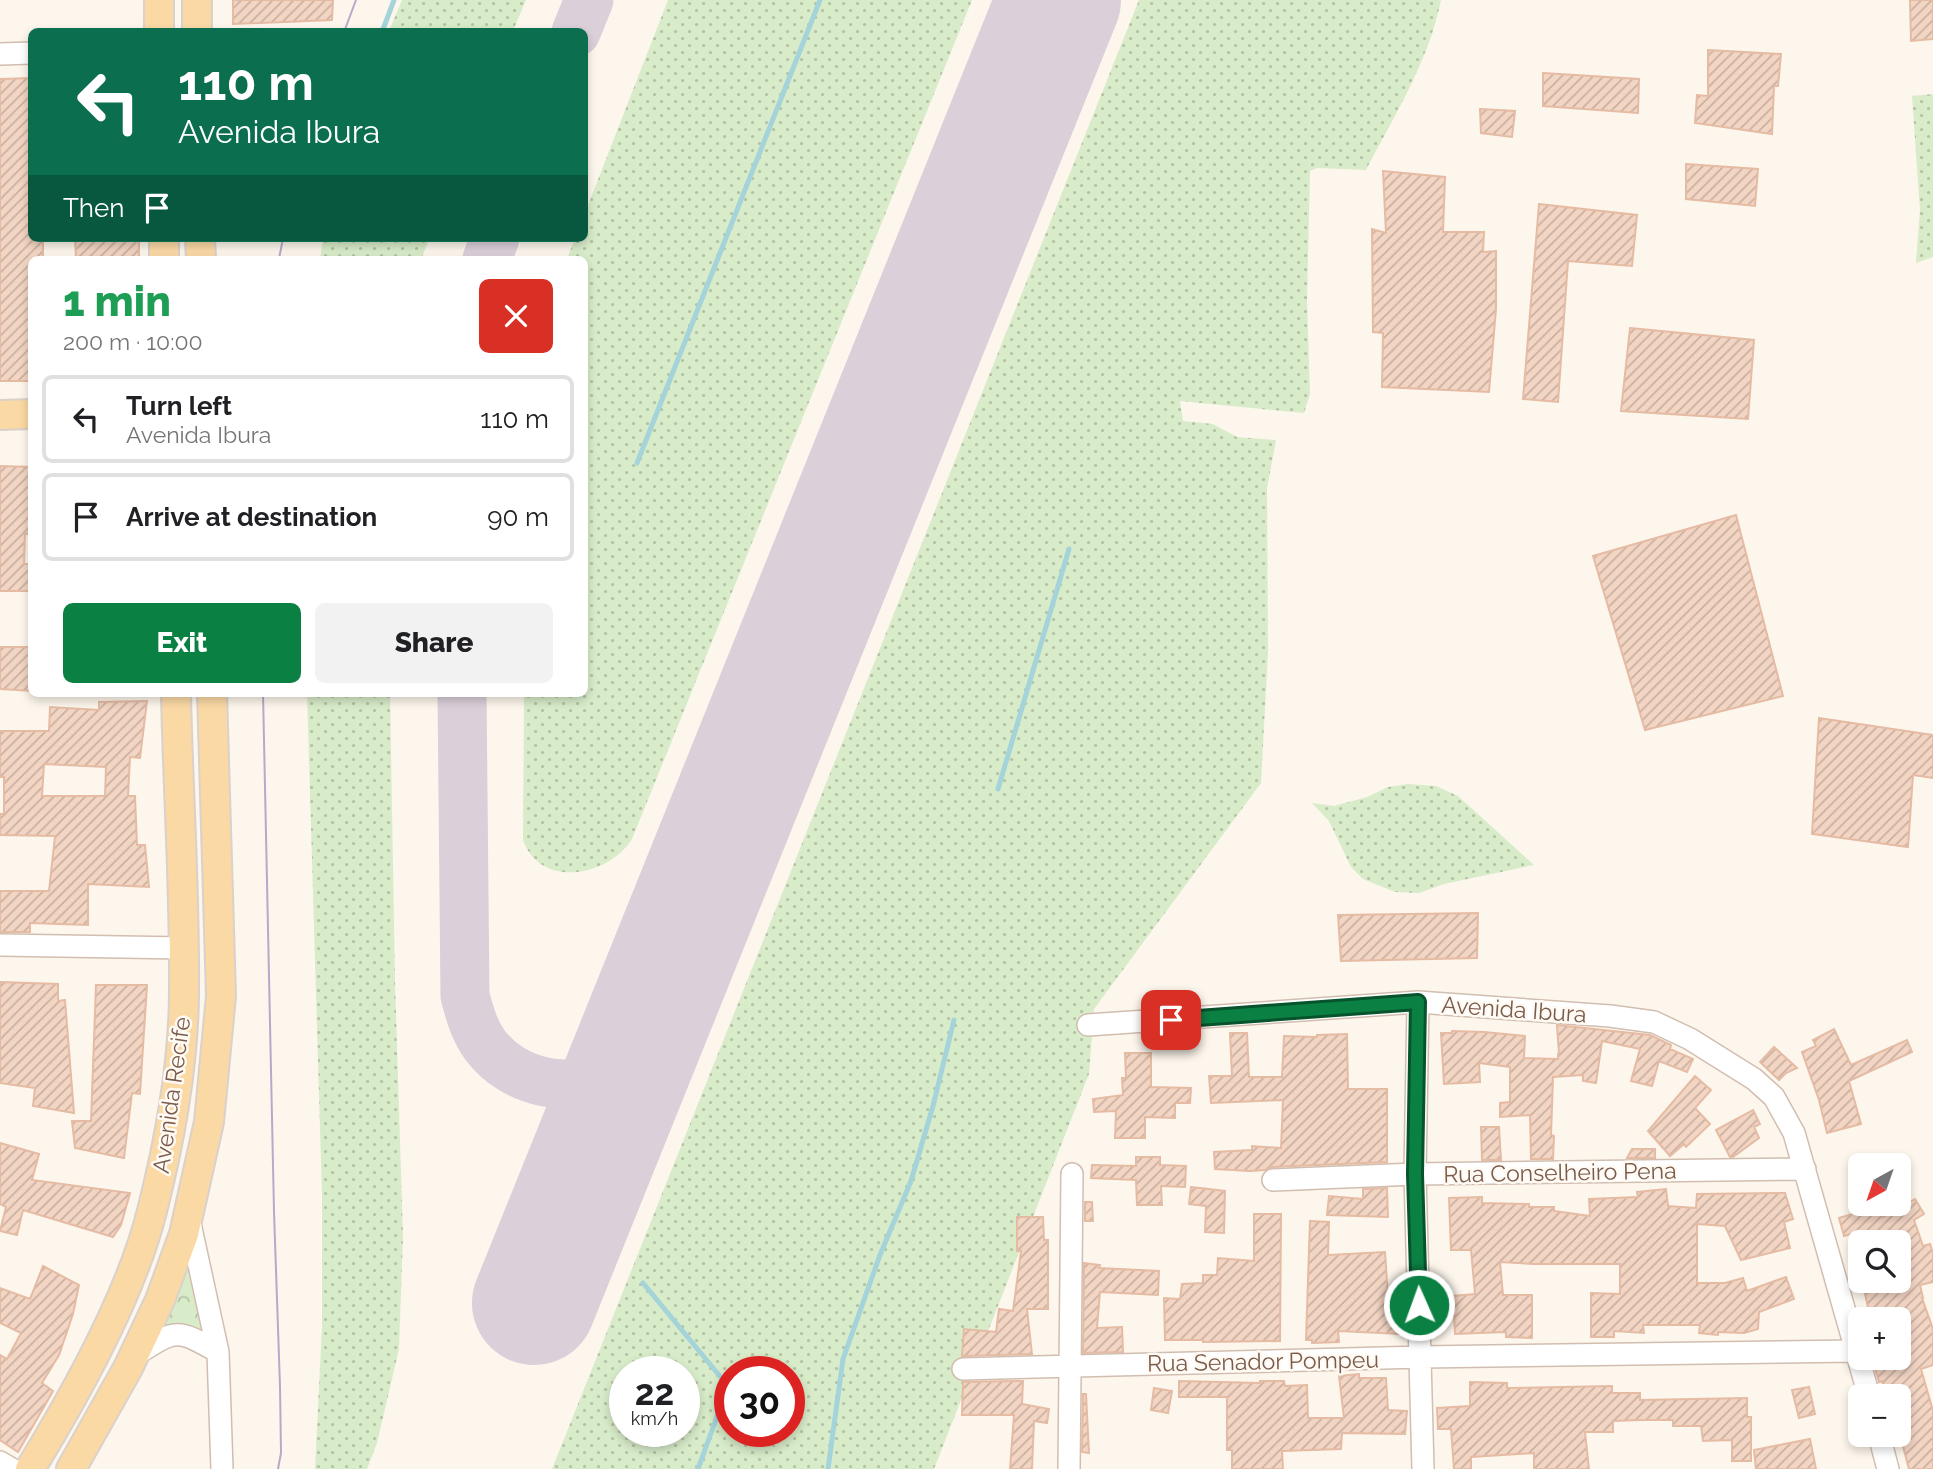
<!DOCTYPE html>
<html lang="en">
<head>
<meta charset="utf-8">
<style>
	:root { --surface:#fff; --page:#f2f2f2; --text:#202124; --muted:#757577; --line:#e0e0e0; --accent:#0b8043 }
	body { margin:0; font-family:Raleway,sans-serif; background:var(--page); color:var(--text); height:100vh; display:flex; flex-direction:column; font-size:26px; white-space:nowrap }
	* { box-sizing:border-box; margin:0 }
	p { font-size:23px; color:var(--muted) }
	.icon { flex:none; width:38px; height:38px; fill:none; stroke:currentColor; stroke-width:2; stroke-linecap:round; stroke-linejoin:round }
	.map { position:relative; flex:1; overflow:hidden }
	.drawer { position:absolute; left:28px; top:256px; width:560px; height:441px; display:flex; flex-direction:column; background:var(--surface); border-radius:10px; box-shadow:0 4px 10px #0003 }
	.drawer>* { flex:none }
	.banner { position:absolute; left:28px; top:28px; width:560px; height:214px; border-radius:10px; box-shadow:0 4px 10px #0003; background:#0b6e4f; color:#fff; overflow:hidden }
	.needle { width:46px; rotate:220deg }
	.buttons { position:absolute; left:1848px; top:1153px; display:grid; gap:14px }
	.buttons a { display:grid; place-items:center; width:63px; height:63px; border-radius:10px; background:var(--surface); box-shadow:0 4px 10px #0003; font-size:35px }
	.speed { position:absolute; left:609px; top:1356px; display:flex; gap:14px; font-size:35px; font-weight:700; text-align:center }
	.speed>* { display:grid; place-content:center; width:91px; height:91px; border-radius:50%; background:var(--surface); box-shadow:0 4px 10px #0003; line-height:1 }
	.speed small { font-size:18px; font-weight:400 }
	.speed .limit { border:10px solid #d22; background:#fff; color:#111 }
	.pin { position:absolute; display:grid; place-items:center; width:60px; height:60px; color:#fff; margin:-30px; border-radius:14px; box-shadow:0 4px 10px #0006 }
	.me { position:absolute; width:77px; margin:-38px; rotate:358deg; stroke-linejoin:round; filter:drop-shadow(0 0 5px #0008) }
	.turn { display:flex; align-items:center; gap:24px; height:147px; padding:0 35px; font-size:32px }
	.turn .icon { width:91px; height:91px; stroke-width:2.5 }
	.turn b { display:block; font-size:49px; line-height:60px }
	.then { display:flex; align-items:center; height:66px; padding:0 35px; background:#0003; gap:14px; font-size:26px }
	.round { display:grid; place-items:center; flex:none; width:74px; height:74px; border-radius:10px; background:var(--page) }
	.head { display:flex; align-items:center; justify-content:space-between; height:119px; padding:0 35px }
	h1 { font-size:42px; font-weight:800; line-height:52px; color:#1e9e55 }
	.action { display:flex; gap:14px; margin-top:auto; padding:14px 35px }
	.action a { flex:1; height:80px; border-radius:10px; background:var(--accent); color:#fff; font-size:28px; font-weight:800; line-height:80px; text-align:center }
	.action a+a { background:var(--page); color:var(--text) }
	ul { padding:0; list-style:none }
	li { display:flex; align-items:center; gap:21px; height:88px; margin:0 14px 10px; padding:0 21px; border:4px solid var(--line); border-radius:10px }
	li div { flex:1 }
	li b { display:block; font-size:26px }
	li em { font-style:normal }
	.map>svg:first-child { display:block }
</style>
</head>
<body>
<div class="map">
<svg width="1933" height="1469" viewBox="0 0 1933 1469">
	<defs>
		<pattern id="grass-dots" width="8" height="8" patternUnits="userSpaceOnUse" patternTransform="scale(1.75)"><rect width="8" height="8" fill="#d8ecc9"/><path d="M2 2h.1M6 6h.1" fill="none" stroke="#b4c2a5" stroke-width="1.8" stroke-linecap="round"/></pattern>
		<pattern id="forest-crowns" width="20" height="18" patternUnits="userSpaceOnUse" patternTransform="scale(1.75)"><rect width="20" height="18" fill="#d8ecc9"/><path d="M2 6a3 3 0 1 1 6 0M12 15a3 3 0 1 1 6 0" fill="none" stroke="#b4c2a5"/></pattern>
		<pattern id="building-hatch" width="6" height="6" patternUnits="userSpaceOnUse" patternTransform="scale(1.75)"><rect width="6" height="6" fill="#f3d5c3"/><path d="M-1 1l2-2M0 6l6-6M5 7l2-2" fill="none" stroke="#cab0a1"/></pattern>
	</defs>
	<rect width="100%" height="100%" fill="#fdf6ec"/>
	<path fill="url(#grass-dots)" fill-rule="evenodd" d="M402,0H526L513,31H389Z
		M668,0H972L632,839C609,876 541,890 523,840L524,693H584V259H567L575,238H584L585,213Z
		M1139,0H1441C1429,61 1394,116 1366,170L1317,168L1310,171L1307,301L1310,394L1304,413L1180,401L1183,421L1213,424L1237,437L1276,440L1267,488L1268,652L1261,783L1094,1009L1089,1074L934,1469H552ZM625,1372H684V1432H625ZM730,1372H789V1432H730Z
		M1933,94V257L1916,263L1920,210L1912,96Z
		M323,238H430L421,259H320Z
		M307,693H390L395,981L403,1236L399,1349L377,1443L367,1469H315L322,1326V1194Z
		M1408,784L1436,786L1458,796L1534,865L1444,884L1419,893L1395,892L1363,879L1351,867L1329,821L1312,803L1334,806L1367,797L1388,787Z"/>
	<path fill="url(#forest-crowns)" d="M187,1236L212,1344L150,1341Z"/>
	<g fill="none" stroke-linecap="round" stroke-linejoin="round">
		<path stroke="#a5d3da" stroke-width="5" d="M382,32L394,0
			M637,463L820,0
			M998,789L1069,549
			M643,1283L728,1386L698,1469
			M828,1469L843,1359L880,1255L911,1181L933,1106L954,1020"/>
		<path stroke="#dbcfda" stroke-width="49" d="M576,32L589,0
			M487,259L495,238
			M462,693L465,996C470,1014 474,1030 485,1045C513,1083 572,1097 611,1069C629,1057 640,1036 650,1017"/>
		<path stroke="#dbcfda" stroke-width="124" d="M534,1303L1059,0"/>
	</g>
	<path fill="url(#building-hatch)" stroke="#e6bba3" stroke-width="2" fill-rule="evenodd" d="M233,0H333L332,20L233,24Z
		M1910,0H1933V39L1911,41Z
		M1708,50L1781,54L1778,86H1774L1772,134L1695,123L1697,95L1708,96Z
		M1543,73L1639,79L1638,113L1543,106Z
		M32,78V238H43V259H32V381H0V79Z
		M1480,109L1515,111L1512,137L1481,133Z
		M1686,164L1758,169L1755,206L1686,199Z
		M1383,171L1445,177L1443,232H1484L1483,252L1496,251V309L1489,392L1382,387L1383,333L1373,332L1372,229L1386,233Z
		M1539,204L1637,215L1632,266L1568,261L1558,402L1523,399Z
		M75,238H139V259H76Z
		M1630,328L1754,340L1748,419L1621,411Z
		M0,466L32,467V534H25L24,564H32V591H0Z
		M1736,515L1783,696L1645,730L1593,556Z
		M0,647H32V691L0,689Z
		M147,701L140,758L130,757L128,796H135L137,845H145L149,887L88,884V925L30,923V932H0V891H49L55,836L0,835V814H4V777H0V731H49L50,707L99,710V702ZM44,764L106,767L105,796H42Z
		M1819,718L1933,735V778L1913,775L1908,847L1812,834Z
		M1478,913L1477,958L1341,961L1338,915Z
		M0,982L58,984V1001L65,1000L74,1113L33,1106L35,1088L0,1083Z
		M96,985H147L140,1094L132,1093L124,1158L75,1148L72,1121H91Z
		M1557,1025L1650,1035L1671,1045L1670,1049L1693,1059L1687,1072L1659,1061L1652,1086L1631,1081L1640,1049L1602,1041L1596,1083L1583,1081V1075L1553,1077L1551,1135L1554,1136L1553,1159H1531L1530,1115L1500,1117V1103L1510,1102V1067L1479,1063L1480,1082L1444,1084L1441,1033H1452V1031L1484,1032L1525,1036L1524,1058L1558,1059V1054H1559Z
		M1834,1029L1851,1065L1907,1040L1912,1052L1849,1081L1861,1124L1827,1133L1819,1100L1802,1052L1816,1046L1813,1040Z
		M1230,1033H1247L1249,1077H1282L1284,1036L1317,1037V1035L1347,1034L1348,1089H1387V1162L1272,1167L1265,1170L1250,1171L1215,1169L1214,1152L1252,1150V1146L1281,1148L1283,1100L1211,1103L1209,1076H1232Z
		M1774,1047L1797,1068L1786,1073L1779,1080L1760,1062Z
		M1125,1053H1151V1087L1191,1088L1190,1103H1175V1118L1145,1117V1138H1115L1116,1111L1094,1112L1093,1099L1123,1095L1122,1078H1126Z
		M1695,1076L1711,1090L1695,1108L1710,1124L1686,1147L1684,1144L1670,1156L1648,1131Z
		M1753,1110L1760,1124L1754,1127L1759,1138L1733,1157H1730L1716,1130Z
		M1481,1127H1499L1501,1160H1482Z
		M0,1143L39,1154L32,1180L130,1193L121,1225L113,1237L23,1210L17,1235L0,1231L6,1207L0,1204Z
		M1632,1149H1655V1158H1627Z
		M1136,1157H1160V1165L1186,1166L1185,1187L1161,1186L1162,1205H1137L1136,1180L1091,1178L1092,1165L1136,1166Z
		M1191,1187L1225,1191L1224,1233L1205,1232L1206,1206L1189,1204Z
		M1387,1188L1388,1217L1327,1215L1329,1196L1363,1199V1189Z
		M1666,1189L1668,1206L1696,1208L1697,1194L1785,1193L1793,1219L1784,1222L1790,1248L1741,1260L1725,1226L1697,1224V1283H1725L1743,1278L1747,1291L1786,1277L1794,1299L1759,1312L1758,1329L1744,1333L1718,1332V1335L1699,1333L1700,1325H1643L1644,1333L1614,1331V1337H1591V1293L1620,1294V1264H1534L1500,1262L1503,1295H1532V1338L1506,1337V1332L1455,1334L1453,1296L1475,1294L1471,1250H1451L1449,1198L1482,1197V1203L1529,1204V1207H1554V1211L1590,1216L1589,1199L1638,1197L1637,1192Z
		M1915,1199L1924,1214L1914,1220L1923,1246L1930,1244L1933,1253V1282L1920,1285L1923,1298H1922L1933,1329V1365L1921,1369L1933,1411V1469H1909L1899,1431V1396H1887L1882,1381L1879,1382L1873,1361L1882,1358H1899V1320H1871L1862,1281H1899V1242H1867L1863,1231L1844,1236L1839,1218L1856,1213L1875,1204L1883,1217Z
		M1085,1202H1092L1093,1221H1085Z
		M1254,1214H1281L1280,1341L1203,1342V1340H1165L1164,1298L1180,1299L1182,1284L1203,1283V1275H1217L1218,1258L1254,1261Z
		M1017,1217H1043L1044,1240H1048V1309H1027L1032,1354L962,1356L964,1329L996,1332L999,1309L1013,1311L1021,1251H1017Z
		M1310,1221L1329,1222L1328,1255L1385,1252L1389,1311L1403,1313L1400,1334L1338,1331L1339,1342L1312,1343V1340H1306Z
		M1084,1263L1100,1265L1099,1268L1159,1271L1158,1295L1100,1292L1097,1328L1122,1327L1123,1352L1083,1353Z
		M43,1266L79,1285L73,1314L59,1355L42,1383L53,1391L18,1452L0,1440V1355L7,1359L21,1333L0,1323V1288L30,1299Z
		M1359,1374V1378H1386L1388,1410L1407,1411L1405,1434L1342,1433L1341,1449L1282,1451L1283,1469H1232V1450H1227V1397H1179V1381L1260,1383V1381H1284L1285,1386L1307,1385L1308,1418H1344L1339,1376Z
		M1023,1381L1022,1404L1049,1409L1047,1423L1034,1421L1032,1469H1010L1014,1415H962L963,1382Z
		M1470,1382L1507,1383V1388L1612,1386V1393H1640V1400L1747,1398V1417H1751V1461H1732V1440L1703,1441L1701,1426H1673V1420H1640L1613,1421V1432H1585L1589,1469H1534V1453L1471,1457V1469H1454L1451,1429H1438L1437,1408L1470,1406Z
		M1809,1387L1815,1414L1799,1418L1792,1390Z
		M1154,1388L1172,1391L1168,1413L1151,1410Z
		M1083,1394H1086L1089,1453L1082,1452Z
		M1810,1439L1816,1469H1756L1754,1450Z"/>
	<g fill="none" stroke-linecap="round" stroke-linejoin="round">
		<defs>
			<path id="minor" d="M0,54L32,53
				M0,945L183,948
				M1418,1002L1415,1174L1423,1469
				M1088,1025L1418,1002L1610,1016L1654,1022L1690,1039L1754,1079L1774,1097L1794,1133L1869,1396
				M1273,1180L1415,1174L1805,1169
				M189,1219L218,1352L222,1469
				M134,1356C175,1330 175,1327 218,1352
				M963,1369L1421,1357L1857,1351
				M1879,1435L1888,1469
				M0,1462L12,1469
				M1069,1469L1072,1174"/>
			<path id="major" d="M159,0V32
				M197,0V32
				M164,238V259
				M200,238L201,259
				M0,415L32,414
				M30,1469C76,1394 131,1296 152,1211C170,1140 184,1063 184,990C185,891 178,792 176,693
				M71,1469L128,1368L160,1300L184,1234L209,1122L221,996L212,693"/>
		</defs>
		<use href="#minor" stroke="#d1beb0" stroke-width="24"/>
		<use href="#major" stroke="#dad1cd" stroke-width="32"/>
		<use href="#minor" stroke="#fff" stroke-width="21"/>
		<use href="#major" stroke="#fbd9a5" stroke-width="28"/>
		<path stroke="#b9a8c9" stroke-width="2" d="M344,32L356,0
			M279,259L283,238
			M263,693L274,1212L280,1386L281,1453L278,1469"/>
	</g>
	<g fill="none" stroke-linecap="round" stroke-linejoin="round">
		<defs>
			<path id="route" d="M1171,1020L1418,1002L1415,1174L1419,1305"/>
		</defs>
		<use href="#route" stroke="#07532c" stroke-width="18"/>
		<use href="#route" stroke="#0b8043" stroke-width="12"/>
	</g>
	<g text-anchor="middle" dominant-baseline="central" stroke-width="5" stroke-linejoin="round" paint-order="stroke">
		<g font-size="23" fill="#7a5c4d" stroke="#fffaf3">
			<text transform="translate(1514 1009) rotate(4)">Avenida Ibura</text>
			<text transform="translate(171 1095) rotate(-82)">Avenida Recife</text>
			<text transform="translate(1560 1172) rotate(-1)">Rua Conselheiro Pena</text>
			<text transform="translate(1263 1361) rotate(-1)">Rua Senador Pompeu</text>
		</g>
	</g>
</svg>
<div class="buttons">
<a><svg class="needle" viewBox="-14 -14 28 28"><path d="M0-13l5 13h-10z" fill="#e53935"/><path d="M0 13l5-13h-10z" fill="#757577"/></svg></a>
<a><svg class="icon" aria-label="search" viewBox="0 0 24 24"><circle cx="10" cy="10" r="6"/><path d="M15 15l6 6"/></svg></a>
<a>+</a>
<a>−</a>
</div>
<div class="speed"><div>22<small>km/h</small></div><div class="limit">30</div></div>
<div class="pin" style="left:1171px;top:1020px;background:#d93025"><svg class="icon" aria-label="arrive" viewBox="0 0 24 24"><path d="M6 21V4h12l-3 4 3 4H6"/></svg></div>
<svg class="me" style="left:1419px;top:1305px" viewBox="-20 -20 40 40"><circle r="17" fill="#0b8043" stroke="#fff" stroke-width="3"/><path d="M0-11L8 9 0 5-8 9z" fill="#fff"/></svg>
<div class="banner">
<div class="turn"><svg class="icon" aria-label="left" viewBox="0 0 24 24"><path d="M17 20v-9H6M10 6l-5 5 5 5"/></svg><div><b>110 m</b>Avenida Ibura</div></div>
<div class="then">Then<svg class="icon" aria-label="arrive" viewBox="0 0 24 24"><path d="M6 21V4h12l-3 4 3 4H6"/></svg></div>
</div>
<section class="drawer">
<div class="head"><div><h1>1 min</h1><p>200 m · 10:00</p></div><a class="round" style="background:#d93025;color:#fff"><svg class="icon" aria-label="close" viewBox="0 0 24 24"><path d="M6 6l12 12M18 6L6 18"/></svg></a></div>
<ul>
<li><svg class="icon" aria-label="left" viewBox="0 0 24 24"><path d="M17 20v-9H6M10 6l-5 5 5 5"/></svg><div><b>Turn left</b><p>Avenida Ibura</p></div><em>110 m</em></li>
<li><svg class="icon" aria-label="arrive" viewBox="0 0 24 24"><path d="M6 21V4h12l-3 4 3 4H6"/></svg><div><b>Arrive at destination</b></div><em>90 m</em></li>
</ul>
<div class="action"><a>Exit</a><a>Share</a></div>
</section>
</div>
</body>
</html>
